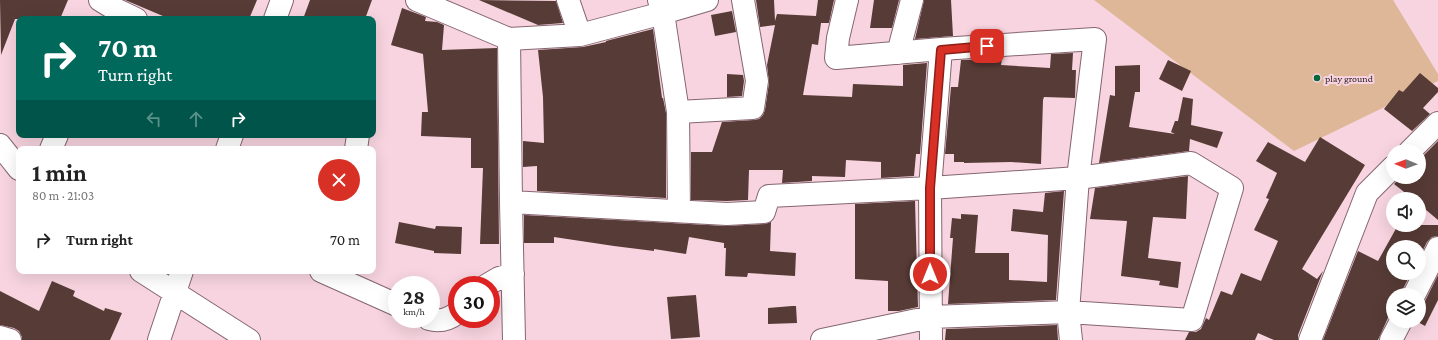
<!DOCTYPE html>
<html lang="en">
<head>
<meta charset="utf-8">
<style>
	:root { --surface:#fff; --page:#f6f6f6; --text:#222; --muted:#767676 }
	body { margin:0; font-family:"Crimson Pro",serif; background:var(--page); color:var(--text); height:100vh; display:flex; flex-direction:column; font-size:15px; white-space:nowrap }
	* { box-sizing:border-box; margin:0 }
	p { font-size:13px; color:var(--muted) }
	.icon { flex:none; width:22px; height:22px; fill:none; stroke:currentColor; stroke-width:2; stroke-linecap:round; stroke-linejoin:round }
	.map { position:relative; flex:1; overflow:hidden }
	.drawer { position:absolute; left:16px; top:146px; width:360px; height:128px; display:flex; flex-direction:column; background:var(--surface); border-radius:8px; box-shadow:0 4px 16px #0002 }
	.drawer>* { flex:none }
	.guide { position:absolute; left:16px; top:16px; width:360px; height:122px; border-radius:8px; box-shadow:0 4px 16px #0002; background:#00695c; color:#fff; overflow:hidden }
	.needle { width:26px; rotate:271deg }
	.tools { position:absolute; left:1386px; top:144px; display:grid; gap:8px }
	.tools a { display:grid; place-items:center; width:40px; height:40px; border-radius:50%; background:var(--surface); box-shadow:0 4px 16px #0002; font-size:20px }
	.speed { position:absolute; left:388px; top:276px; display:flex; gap:8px; font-size:20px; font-weight:700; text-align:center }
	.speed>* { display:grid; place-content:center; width:52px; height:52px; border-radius:50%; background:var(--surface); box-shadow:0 4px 16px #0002; line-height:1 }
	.speed small { font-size:10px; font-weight:400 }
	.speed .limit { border:6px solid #d22; background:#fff; color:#111 }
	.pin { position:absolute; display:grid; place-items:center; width:34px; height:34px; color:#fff; margin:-17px; border-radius:8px; box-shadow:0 2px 6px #0006 }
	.me { position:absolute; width:44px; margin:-22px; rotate:0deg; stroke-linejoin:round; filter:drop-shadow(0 0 3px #0008) }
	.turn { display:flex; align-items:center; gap:14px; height:84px; padding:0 16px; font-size:18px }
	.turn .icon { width:52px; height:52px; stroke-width:2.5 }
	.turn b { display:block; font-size:28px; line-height:34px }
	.lanes { display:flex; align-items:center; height:38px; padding:0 16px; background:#0003; justify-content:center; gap:20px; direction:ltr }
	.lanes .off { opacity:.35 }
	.round { display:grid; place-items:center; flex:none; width:42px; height:42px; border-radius:21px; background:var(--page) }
	.headline { display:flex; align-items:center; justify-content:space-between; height:68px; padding:0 16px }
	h1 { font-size:24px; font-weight:700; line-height:30px }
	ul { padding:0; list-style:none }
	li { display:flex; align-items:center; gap:12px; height:52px; padding:0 16px }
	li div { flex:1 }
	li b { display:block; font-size:15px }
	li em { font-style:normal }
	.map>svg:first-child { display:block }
</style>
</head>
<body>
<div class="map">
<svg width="1438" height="340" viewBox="0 0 1438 340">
	<rect width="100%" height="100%" fill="#f7d4df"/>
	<path fill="#ddb798" d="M1094,0H1393L1438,74V81L1294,151Z"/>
	<path fill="#573b36" d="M0,0H68L60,19H15L1,55Z
		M125,0H257L249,19H170Z
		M310,0H372L365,19H303Z
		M479,0L556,1L563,23L538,25Z
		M756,0H774L775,21L777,14L816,16L818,0H834L829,23H821L818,45L812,44L803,95L852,97L853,84L903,86V65L927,63L920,154H916L914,176L881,178V162L846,160L845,177L812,176V181L782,183L783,170H749L748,200L727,201L691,200V152H712L722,122L754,120L759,119L763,115L765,110L769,83L767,65L775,25L760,27Z
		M874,0H899L892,28H870Z
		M924,0H951L953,36L915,39Z
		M402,8L426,17L425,21L437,22L444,25L442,50L497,48L499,244H480L483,168H471V138L421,136L422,112H428L423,54L391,45Z
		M732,11L736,32L715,36L711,15Z
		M653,29L662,98H663L666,113V198L537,191V166L523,167V141L544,143L543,97L538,50L583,47L606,42V41Z
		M1073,53L1072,70H1076L1075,98L1044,97L1043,100L1041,164L1011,162L964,163V162H954V154H945L951,87H958L961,60L1002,59L1001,65L1050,68L1051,54Z
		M1168,60L1191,71L1182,91L1159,79Z
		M1140,65V92H1135L1129,127L1175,134L1171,132L1175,121H1178L1183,97L1193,99L1191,125L1223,132L1217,148L1190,139L1189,151L1099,163L1110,95L1115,96V66Z
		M1420,73L1438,88V92L1423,108L1430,114L1412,131L1384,109L1399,90L1403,92Z
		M727,74L743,75L744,81L742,96L727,97Z
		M1320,137L1365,165L1302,269L1317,279L1323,271L1298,335V340H1274L1258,333L1255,340H1185L1189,332H1196L1201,329L1206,318L1209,320L1221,291L1232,295L1241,273L1261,281L1278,241L1254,230L1269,199L1266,198L1277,173L1256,161L1268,142L1305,162Z
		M1438,141V220L1419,204V199H1413L1394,184L1401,177H1419V160Z
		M1188,176L1186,219L1153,217L1148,258L1181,262L1178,288L1159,285L1160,281L1121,276L1127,221L1090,219L1095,188Z
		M1064,191L1056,300L948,304L953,238H950L952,218L961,219V214L978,215L975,253H1009V280L1047,282L1048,235L1011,231L1013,209L1043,212L1045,193Z
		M915,201L918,307L899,311H888V281L855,279V204Z
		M524,215L726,226L765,224L771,222L770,251L796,253L795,276L748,273L747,277L725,276L726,248H724V243L689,237L686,254L654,249V251L614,246L554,237V243H524Z
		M399,222L435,229L436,226L462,227L461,254L434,253V251L395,243Z
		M1398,225H1438V236L1432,237L1427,242L1419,258V247H1393V273H1411L1403,289L1402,295H1393V309H1392L1378,340H1323L1358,251L1378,261Z
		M1438,275V300L1425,326L1416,321H1419V306L1425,301Z
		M52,281L75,291L73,296L104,311L105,308L122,313L110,340H22V337L19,331L14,328L0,325V291L39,311Z
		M696,295L700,337L671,339L667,297Z
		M792,306H796L797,323L768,324V308Z
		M1057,325L1058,340H945L946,329Z"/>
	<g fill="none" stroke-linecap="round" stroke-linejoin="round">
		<defs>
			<path id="minor" d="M100,0L113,8L136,19
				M417,0L509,39L580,35L663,13L707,0
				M568,0L580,35
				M659,0L663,13L678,112L679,211
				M847,0L838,38L836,58L941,49
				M275,19L282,0
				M509,39L511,202L727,214L764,212L769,196L930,188L1078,178L1191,163L1232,188L1192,320L1068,312L931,317L822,340
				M898,53L912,0
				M678,112L753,108L757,81L743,0
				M0,145L19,169
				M51,149L57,135
				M227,149L232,135
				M356,149L358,135
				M1410,151L1438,123
				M511,202L514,340
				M141,271L249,340
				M321,271L397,305
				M487,285L499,278L513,274
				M1414,295L1438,248
				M429,319C440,322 448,320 457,313
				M0,337L10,340
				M159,340L182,271
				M931,340L930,188L941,49L1095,39L1078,178L1068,312L1071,340
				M1310,340L1367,193L1393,167
				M1391,340L1401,321"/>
		</defs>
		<use href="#minor" stroke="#856670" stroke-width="24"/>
		<use href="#minor" stroke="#fff" stroke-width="22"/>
	</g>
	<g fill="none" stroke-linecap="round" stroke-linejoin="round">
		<defs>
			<path id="route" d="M930,274V188L941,50L987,46"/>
		</defs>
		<use href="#route" stroke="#8d1f18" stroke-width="10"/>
		<use href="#route" stroke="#d93025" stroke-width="7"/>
	</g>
	<circle fill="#06663a" stroke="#f7d4df" stroke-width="1.5" cx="1317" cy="78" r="4"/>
	<g text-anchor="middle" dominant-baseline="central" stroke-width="4" stroke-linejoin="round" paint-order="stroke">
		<g font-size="10" fill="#281c20" stroke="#f7d4df" text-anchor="start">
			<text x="1325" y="78">play ground</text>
		</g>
	</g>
</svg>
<div class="tools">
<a><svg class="needle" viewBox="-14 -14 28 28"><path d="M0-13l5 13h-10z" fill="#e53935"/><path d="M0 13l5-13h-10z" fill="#767676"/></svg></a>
<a><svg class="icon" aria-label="sound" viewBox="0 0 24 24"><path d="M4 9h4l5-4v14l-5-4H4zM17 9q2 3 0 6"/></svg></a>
<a><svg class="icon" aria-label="search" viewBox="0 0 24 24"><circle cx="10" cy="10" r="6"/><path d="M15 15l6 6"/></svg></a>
<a><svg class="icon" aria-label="layers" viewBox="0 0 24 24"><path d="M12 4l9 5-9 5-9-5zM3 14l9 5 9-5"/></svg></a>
</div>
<div class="speed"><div>28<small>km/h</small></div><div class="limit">30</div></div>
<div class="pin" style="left:987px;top:46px;background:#d93025"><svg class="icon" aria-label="arrive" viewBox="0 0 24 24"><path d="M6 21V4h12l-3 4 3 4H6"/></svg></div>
<svg class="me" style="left:930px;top:274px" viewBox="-20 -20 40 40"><circle r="17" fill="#d93025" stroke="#fff" stroke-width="3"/><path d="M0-11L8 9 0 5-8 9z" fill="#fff"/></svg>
<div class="guide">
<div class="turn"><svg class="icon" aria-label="right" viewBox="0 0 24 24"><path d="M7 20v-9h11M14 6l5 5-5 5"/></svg><div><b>70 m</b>Turn right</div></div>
<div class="lanes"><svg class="icon off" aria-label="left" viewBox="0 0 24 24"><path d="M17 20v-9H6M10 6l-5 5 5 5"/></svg><svg class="icon off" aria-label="ahead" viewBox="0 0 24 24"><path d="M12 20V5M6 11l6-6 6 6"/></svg><svg class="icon" aria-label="right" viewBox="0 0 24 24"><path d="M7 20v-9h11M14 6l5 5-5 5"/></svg></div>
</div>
<section class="drawer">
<div class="headline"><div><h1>1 min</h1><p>80 m · 21:03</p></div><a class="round" style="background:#d93025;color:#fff"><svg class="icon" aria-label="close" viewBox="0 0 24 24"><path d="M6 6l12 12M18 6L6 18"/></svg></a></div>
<ul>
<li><svg class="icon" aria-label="right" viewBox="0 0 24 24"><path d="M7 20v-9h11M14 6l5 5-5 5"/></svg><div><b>Turn right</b></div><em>70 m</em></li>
</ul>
</section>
</div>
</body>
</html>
